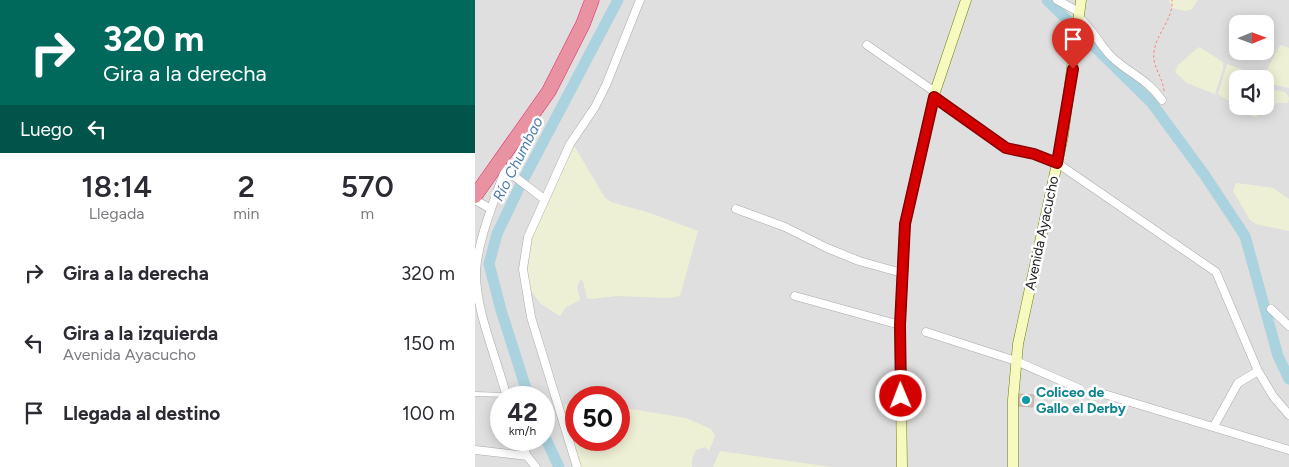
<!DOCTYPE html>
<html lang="es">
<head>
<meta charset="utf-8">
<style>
	:root { --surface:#fff; --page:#f7f7f7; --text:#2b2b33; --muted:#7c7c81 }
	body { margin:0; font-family:Figtree,sans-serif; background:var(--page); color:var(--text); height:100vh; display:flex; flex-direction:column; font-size:19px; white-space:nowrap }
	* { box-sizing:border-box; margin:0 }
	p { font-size:16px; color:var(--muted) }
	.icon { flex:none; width:28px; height:28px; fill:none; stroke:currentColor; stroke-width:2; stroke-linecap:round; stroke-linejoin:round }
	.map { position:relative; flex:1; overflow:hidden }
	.panel { display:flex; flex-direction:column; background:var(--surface); width:475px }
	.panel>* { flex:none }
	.top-card { background:#00695c; color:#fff; overflow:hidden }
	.needle { width:32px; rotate:89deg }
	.buttons { position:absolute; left:754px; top:15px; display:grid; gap:10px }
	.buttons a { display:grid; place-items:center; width:45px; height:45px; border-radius:10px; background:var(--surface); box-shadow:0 2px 12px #0003; font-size:25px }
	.speed { position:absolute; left:15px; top:386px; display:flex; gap:10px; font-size:25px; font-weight:700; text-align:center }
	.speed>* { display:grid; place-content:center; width:65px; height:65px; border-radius:50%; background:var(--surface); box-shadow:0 2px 12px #0003; line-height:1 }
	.speed small { font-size:12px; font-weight:400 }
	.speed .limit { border:8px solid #d22; background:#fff; color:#111 }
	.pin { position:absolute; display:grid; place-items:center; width:42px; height:42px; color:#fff; margin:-51px -21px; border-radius:50% 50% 50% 0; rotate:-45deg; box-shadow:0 0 5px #0007 }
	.pin .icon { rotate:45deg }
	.me { position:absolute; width:55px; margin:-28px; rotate:359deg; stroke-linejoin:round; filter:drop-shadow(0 0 4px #0008) }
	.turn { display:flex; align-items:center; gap:18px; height:105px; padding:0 20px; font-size:22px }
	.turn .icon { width:65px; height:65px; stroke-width:2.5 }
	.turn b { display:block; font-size:35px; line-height:42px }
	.then { display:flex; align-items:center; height:48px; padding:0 20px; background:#0003; gap:10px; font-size:19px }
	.eta { display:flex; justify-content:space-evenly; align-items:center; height:85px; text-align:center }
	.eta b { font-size:30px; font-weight:600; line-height:35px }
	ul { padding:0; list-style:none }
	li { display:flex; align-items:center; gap:15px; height:70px; padding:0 20px }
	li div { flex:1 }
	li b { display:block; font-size:19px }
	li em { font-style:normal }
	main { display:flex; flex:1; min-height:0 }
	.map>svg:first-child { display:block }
</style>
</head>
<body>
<main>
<section class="panel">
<div class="top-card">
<div class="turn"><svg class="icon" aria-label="right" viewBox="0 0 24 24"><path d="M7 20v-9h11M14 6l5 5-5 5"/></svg><div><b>320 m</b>Gira a la derecha</div></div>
<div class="then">Luego<svg class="icon" aria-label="left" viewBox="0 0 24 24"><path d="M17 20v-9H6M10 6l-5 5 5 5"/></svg></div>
</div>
<div class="eta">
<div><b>18:14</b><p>Llegada</p></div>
<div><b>2</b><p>min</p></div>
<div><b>570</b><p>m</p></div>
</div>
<ul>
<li><svg class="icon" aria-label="right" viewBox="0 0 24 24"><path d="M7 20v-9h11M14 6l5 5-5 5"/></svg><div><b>Gira a la derecha</b></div><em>320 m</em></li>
<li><svg class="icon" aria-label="left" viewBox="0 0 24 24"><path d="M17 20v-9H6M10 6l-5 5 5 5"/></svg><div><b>Gira a la izquierda</b><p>Avenida Ayacucho</p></div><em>150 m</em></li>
<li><svg class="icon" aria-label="arrive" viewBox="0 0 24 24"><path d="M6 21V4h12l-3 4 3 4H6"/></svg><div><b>Llegada al destino</b></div><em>100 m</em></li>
</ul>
</section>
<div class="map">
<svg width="814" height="467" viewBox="0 0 814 467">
	<rect width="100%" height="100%" fill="#f2efe9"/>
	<path fill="#e0dfdf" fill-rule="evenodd" d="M0,0H814V467H0ZM762,24H790V51H762ZM762,79H790V106H762ZM26,398H69V440H26ZM101,398H144V440H101Z"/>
	<path fill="#eef0d5" d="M694,0H723L717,9L711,11L697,8Z
		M805,45L814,48V88L790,83V79H787Z
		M724,47L748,62V69L740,94L712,83L700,72L703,65Z
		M752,64L777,73L780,78L762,79V106L743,94Z
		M790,88L810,92L814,98L813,103H802L781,117L774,115L763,106H790Z
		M100,147L130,198L136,202L175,213L223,231L205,296L194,298L142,296L116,299L112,298L108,281L105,280L102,287L105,300L91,307L85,316L66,304L45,277V262L52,230L97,149Z
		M761,183L798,188L814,199V231L781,224L775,220L758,191Z
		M90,404L101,405V440H144V407L211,418L236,429L240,436L234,451L230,447L221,450L217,459V467H104L89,409Z
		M245,451L335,464L358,467H238Z"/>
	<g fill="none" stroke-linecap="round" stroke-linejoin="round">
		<path stroke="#aad3df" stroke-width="11" d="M572,0L676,102L729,174L770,236L803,356L814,379
			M54,398L26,310L14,264L22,234L44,188L143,0
			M69,435L84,467"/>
	</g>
	<path fill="#c7bfb8" stroke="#c4b6ab" d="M544,394L559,395L558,407L543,406Z"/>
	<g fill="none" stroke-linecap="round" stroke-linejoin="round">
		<defs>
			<path id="lane" d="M0,394L31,395"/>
			<path id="street" d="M582,0L604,12
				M603,17C619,29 625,47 639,59C657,75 672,79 687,100
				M392,45L460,92
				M459,97L531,148L559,154L582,163L741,272L783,371L798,396L814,415
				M27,167L69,199
				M30,170C19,202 4,236 1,270C0,311 22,358 32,398
				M0,200L16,209
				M261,209L310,227L352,248L384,261L427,273
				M320,296L425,325
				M796,309L814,326
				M451,332L541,361L605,389
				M629,394L814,450
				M739,426L763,383L783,371
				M45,440L52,456
				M0,450L52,456L61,467
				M102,467L56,317L48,269L53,237L95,144L120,107L131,85L165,0"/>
			<path id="secondary" d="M427,467L425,325L430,224L460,92L491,0
				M538,467V400L543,344L588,136L606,0"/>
			<path id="highway" d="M0,196L74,91L108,24L117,0"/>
		</defs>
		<use href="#lane" stroke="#a9a9a9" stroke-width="5"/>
		<use href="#street" stroke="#a9a9a9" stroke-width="9"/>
		<use href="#secondary" stroke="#707d05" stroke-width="11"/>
		<use href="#highway" stroke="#dc2a67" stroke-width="15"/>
		<path stroke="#fa8072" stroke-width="1" stroke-dasharray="2.5 2.5" stroke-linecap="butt" d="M689,91C688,77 677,67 679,52C681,34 699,18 697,0"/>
		<use href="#lane" stroke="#fff" stroke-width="4"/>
		<use href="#street" stroke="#fff" stroke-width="8"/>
		<use href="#secondary" stroke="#f7fabf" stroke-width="10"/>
		<use href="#highway" stroke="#e892a2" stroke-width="14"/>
	</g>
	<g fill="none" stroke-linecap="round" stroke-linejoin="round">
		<defs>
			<path id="route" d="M426,396L425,325L430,224L459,97L531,148L559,154L582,163L598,69"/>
		</defs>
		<use href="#route" stroke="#8a0000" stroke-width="12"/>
		<use href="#route" stroke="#d40000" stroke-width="9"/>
	</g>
	<circle fill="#0f9aa8" stroke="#fff" stroke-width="2" cx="551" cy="400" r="5"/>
	<g text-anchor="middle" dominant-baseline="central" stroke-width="5" stroke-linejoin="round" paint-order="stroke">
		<g font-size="14" fill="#222" stroke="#fff">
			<text transform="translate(567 233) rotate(-78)">Avenida Ayacucho</text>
		</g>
		<g font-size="14" font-weight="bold" fill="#0d838f" stroke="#fff" text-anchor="start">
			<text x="561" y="392">Coliceo de<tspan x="561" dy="16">Gallo el Derby</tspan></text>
		</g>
		<g font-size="15" font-style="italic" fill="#4a7aab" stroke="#fff">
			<text transform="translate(43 159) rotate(-63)">Río Chumbao</text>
		</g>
	</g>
</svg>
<div class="buttons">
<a><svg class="needle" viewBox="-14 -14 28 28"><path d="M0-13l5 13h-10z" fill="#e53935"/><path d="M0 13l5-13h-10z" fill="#7c7c81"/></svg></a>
<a><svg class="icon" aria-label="sound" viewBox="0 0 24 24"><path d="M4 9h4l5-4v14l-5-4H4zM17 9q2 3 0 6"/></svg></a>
</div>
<div class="speed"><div>42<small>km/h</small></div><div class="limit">50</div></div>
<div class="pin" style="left:598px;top:69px;background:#d93025"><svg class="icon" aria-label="arrive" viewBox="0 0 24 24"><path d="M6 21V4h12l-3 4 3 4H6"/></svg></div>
<svg class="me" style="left:426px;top:396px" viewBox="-20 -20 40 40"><circle r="17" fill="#d40000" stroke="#fff" stroke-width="3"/><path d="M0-11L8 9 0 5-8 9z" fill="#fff"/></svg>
</div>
</main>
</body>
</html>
